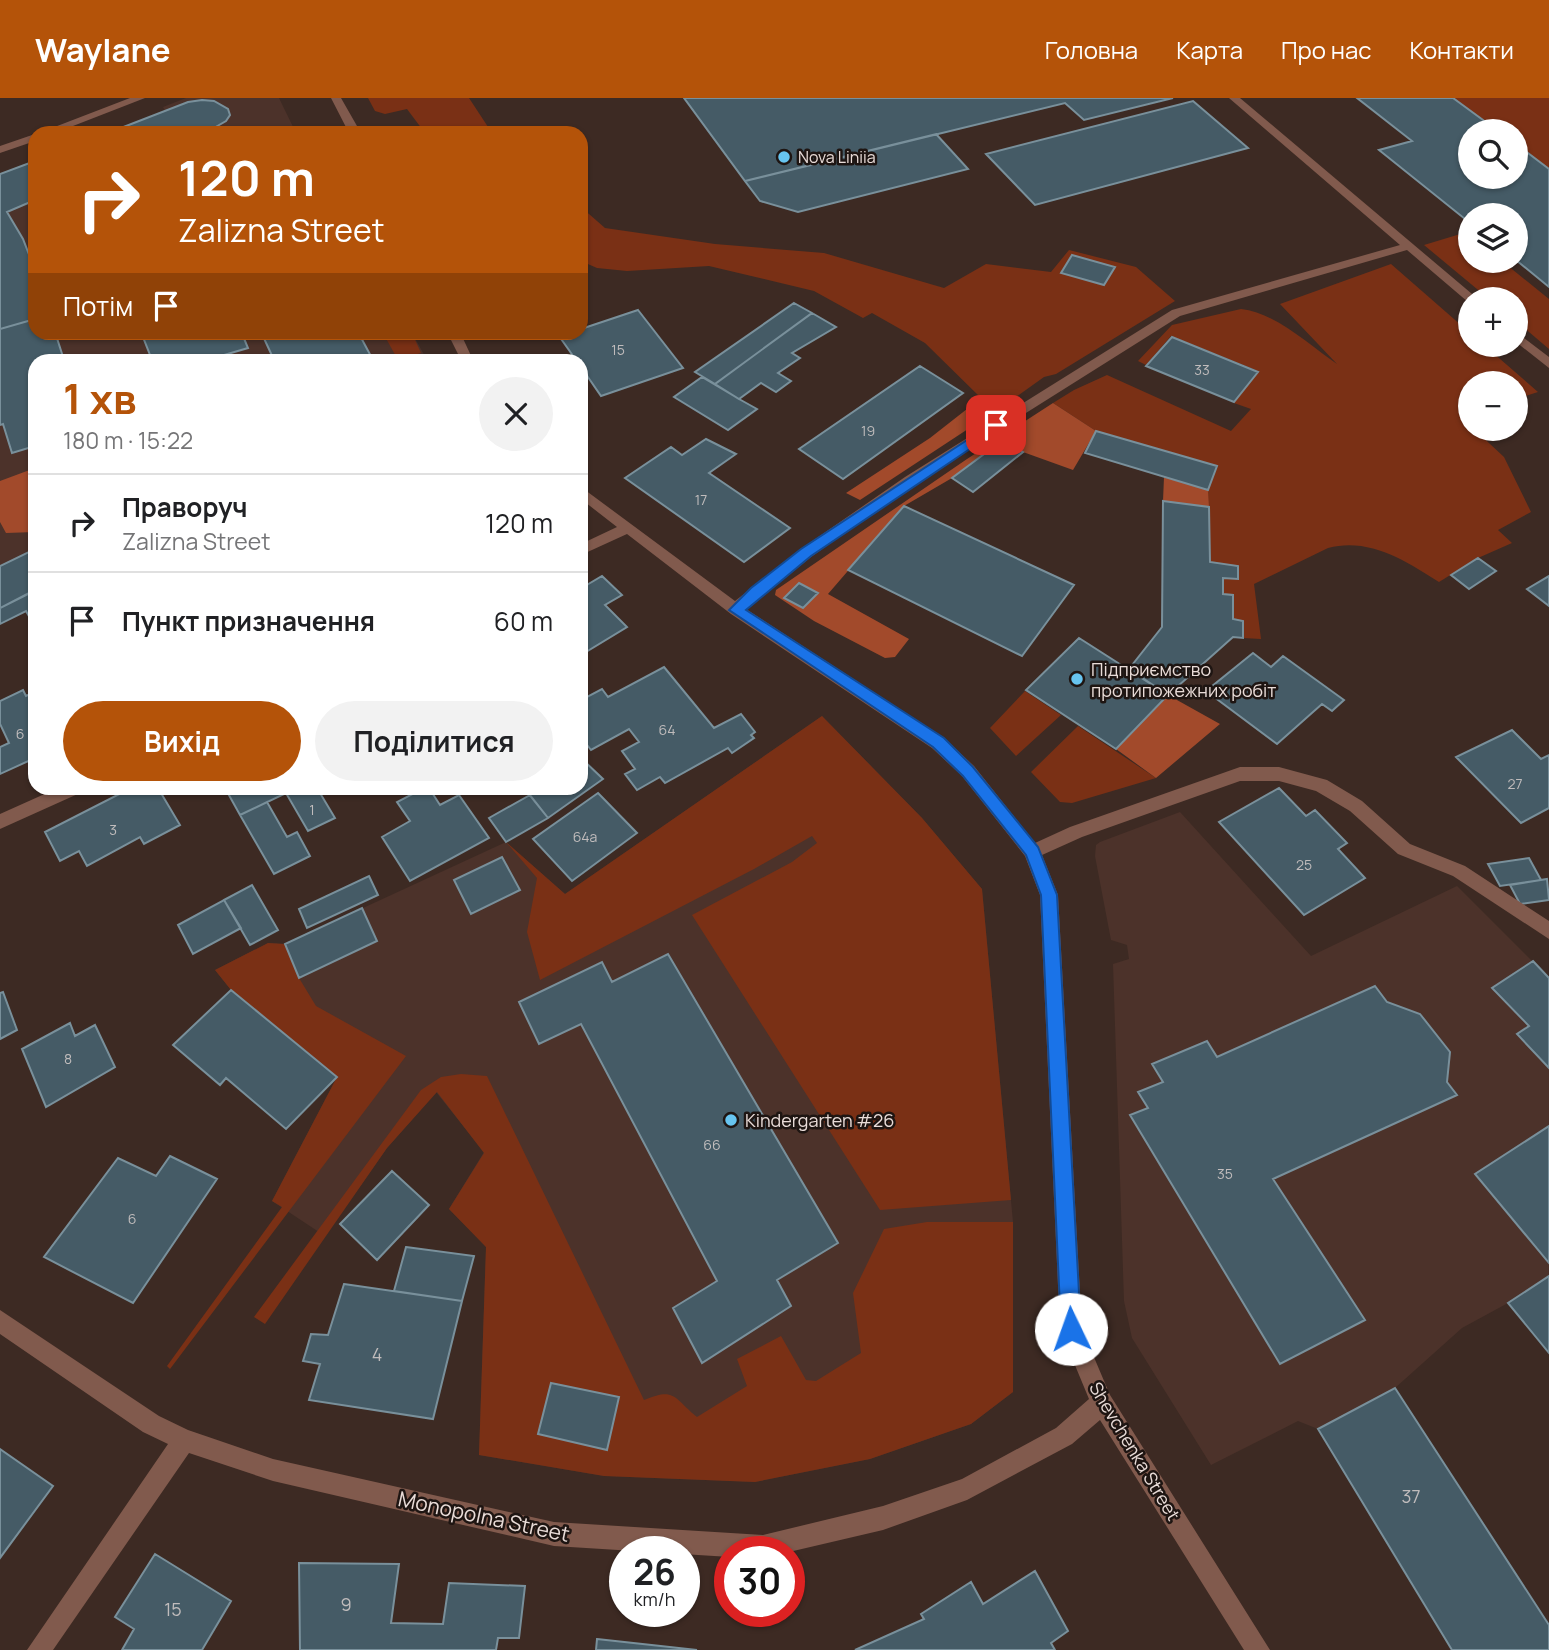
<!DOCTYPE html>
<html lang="uk">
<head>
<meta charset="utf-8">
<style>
	:root { --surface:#fff; --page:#f2f2f2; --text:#202124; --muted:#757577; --line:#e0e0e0; --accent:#b45309 }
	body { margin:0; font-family:Manrope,sans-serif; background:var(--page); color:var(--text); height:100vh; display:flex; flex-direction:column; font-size:26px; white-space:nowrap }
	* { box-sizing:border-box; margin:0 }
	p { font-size:23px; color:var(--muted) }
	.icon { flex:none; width:38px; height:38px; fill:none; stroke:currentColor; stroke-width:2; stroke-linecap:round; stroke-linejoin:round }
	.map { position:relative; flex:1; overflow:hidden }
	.details { position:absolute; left:28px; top:256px; width:560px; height:441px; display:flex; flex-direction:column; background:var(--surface); border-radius:21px; box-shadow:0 2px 5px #0004 }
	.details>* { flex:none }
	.top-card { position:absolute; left:28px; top:28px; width:560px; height:214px; border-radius:21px; box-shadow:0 2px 5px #0004; background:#b45309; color:#fff; overflow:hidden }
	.buttons { position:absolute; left:1458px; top:21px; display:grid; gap:14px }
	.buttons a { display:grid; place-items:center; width:70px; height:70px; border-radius:50%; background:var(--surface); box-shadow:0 2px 5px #0004; font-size:35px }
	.speed { position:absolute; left:609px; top:1438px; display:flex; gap:14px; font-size:35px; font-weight:700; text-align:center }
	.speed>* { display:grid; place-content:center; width:91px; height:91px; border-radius:50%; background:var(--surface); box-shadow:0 2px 5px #0004; line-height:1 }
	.speed small { font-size:18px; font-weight:400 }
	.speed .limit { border:10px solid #d22; background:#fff; color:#111 }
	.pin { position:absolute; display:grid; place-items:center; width:60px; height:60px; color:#fff; margin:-30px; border-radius:14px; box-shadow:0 4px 10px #0006 }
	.me { position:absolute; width:77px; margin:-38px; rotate:357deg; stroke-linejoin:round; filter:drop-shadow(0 0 5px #0008) }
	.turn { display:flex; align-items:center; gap:24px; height:147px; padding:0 35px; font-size:32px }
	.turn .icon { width:91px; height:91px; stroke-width:2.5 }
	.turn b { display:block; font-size:49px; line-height:60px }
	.then { display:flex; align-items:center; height:66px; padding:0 35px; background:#0003; gap:14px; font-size:26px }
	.round { display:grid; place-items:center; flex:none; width:74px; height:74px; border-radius:37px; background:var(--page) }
	.overview { display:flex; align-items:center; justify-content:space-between; height:119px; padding:0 35px }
	h1 { font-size:42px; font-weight:700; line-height:52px; color:var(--accent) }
	.button { display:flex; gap:14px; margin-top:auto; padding:14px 35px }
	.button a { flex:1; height:80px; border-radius:42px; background:var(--accent); color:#fff; font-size:28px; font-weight:700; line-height:80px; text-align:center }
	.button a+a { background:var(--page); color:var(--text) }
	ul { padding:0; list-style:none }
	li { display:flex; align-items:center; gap:21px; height:98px; padding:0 35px; border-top:2px solid var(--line) }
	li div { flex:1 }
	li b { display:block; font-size:26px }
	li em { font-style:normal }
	header { display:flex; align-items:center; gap:42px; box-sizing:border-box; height:98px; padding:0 35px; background:var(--accent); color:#fff }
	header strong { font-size:33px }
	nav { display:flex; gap:38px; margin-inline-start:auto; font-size:24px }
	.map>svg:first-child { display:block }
</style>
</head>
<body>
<header>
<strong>Waylane</strong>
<nav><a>Головна</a><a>Карта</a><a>Про нас</a><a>Контакти</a></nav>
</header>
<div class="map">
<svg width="1549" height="1552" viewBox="0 0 1549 1552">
	<rect width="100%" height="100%" fill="#3d2a23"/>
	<path fill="#4c322a" d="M186,0H279L296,35H108L165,13L163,9Z
		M35,63V234L412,235L427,262H35V492L0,510V76Z
		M822,618L922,720L982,791L1013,1124V1294L971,1326L870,1361L755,1384L604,1378L479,1357L486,1149L449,1111L484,1054L436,994L387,1050L325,1138L272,1103L337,979L231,892L215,872L268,845L285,846L506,744L565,796Z
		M1180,714L1311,858L1457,788L1549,880V1178L1508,1205L1462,1230L1395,1290L1318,1331L1298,1323L1211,1367L1132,1240L1124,1203L1113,866L1129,861L1127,847L1111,842L1095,758L1096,747L1100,744Z"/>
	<path fill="#7a3015" d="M368,0H469L492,35H425L407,11L385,16L375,13Z
		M1453,0H1549V71L1516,46V33H1498Z
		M581,109L605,130L715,146L824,155L944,190L986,166L1051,174L1069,152L1136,169L1175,203L1056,276L1044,279L1006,306L981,300L925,245L872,215L863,220L814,193L709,168L627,173L597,170L581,163Z
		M1467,134L1470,137V163H1502L1549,201V251L1516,223V201H1489L1424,147Z
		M1391,166L1470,235V247H1484L1538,294L1516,301V285H1470V316L1461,319L1470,331H1474L1504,359L1531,414L1498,432L1512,445L1478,460L1439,484C1406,463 1369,439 1328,450L1254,486L1261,541L1243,540V523L1233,521V498L1223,496V480L1238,481V468L1210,464L1208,392L1217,368L1096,333L1053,305L1074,292L1107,277L1231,333L1251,311L1234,305L1258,273L1171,238L1146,267L1138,263L1172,227L1241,211C1276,215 1309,247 1337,266L1280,206Z
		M383,235H412L421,255L398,262Z
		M1025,593L1061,617L1016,658L990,630Z
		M822,618L922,720L982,791L1011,1102L880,1112L692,817L792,764L817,745L812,738L754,771L540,882L527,834L537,780L506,744L565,796Z
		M1078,628L1156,680L1072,705L1060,704L1031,674Z
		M268,845L285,846L299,880L316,908L406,958L170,1271L167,1268L282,1109L272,1103L337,979L231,892L215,872Z
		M461,976L487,978L644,1302C675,1289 673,1299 697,1319L747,1288L737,1261L781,1238L806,1282L816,1283L861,1255L853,1195L884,1131L927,1124H1013V1294L971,1326L870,1361L755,1384L604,1378L479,1357L486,1149L449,1111L484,1055L437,994L387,1050L265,1226L254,1219L421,992L441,979Z"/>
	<path fill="#a24a2b" d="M981,300L1006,306L860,402L846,395L930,340Z
		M1053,305L1096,333L1073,372L1023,354L1003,342L952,380L904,408L828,496L909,541L895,559L885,560L814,523L775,497L776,492L967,361Z
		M35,370V434L6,435L0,424V383Z
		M1164,379L1208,392L1209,409L1163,403Z
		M1168,597L1220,626L1156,680L1116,651Z"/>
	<path fill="#455b66" stroke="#79909b" stroke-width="2" d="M684,0H1173L1084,22L1065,5L745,83Z
		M1357,0H1453L1498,33H1470V79H1516V46L1549,71V189L1516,162V117H1470V125L1379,52L1412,43Z
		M202,2L214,3L228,11L230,17L226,23L205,35H108L188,4Z
		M1193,3L1248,50L1035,107L986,56Z
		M936,36L968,71L798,114L760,103L745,83Z
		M35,63V102L7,114L23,141L35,172V221L0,231V76Z
		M1072,157L1115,169L1104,187L1061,175Z
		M794,205L812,215L715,286L695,274Z
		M638,212L683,270L601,298L581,269V262H576L559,238L581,234V231Z
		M812,215L836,229L792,255L800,260L778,275L791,283L776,294L761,285L739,301L715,286Z
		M35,221V234H55L64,262H35V348L12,355L3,326L0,327V231Z
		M141,234H255L243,238L248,250L207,262H152Z
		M261,234H358L373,262H274Z
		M1172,239L1258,274L1234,304L1146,268Z
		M920,268L963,295L843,381L799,351Z
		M702,279L739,301L757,311L728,332L674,299Z
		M1096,333L1217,368L1208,392L1085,355Z
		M706,341L736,356L709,375L790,430L744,464L625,380L671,349L682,357Z
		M1003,342L1023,354L973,394L952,380Z
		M1163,403L1209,409L1210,464L1238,468V481L1223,480V496L1233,497V521L1243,523V540L1233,539L1168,597L1129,571L1162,529Z
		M904,408L1074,487L1022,558L848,472Z
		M35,451V492L0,510V468Z
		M1478,460L1496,473L1469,491L1451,477Z
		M602,478L622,497L605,507L627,529L581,557V484L585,488Z
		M1549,478V508L1527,491Z
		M799,485L818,495L803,510L784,500Z
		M34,493L35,529L26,513L0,526V510Z
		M1079,540L1168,597L1116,651L1026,592Z
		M1253,555L1271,569L1283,558L1344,602L1332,613L1322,606L1277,646L1206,593Z
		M664,569L714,630L741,616L755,634L751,637L754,640L732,655L728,650L665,685L660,679L637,692L625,676L635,671L622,653L639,644L629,631L591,652L581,639V602L602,591L608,599Z
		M23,592L26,598L35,594V660L0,676V649L9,645L0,626V603Z
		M1512,632L1541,661L1549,657V710L1521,725L1456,659Z
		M581,660L603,681L548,720L524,690H581Z
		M131,690H158L180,727L144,746L140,739L87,768L79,753L60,763L45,734Z
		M225,690H317L335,720L308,733L286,695L240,717Z
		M424,690H429L440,707L459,697L489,740L410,783L382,739L410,723L397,704Z
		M1279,690L1306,718L1315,712L1347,745L1338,751L1365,780L1304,817L1219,724Z
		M598,695L637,735L572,783L533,741Z
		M530,697L548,720L506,744L489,720Z
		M267,704L287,739L297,734L310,758L274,776L240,717Z
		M502,759L520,792L471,816L454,782Z
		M1529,760L1541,782L1500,788L1488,766Z
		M369,778L378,797L307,830L299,811Z
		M1547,781L1549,802L1520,806L1510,787Z
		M252,787L278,832L250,847L224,802Z
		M224,802L241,830L193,856L178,827Z
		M362,810L377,843L299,880L285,846Z
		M668,856L838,1145L777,1182L791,1208L702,1265L673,1210L717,1183L581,926L539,946L519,904L602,864L612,884Z
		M1533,863L1549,880V970L1517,936L1529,928L1492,890Z
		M1375,888L1387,904L1420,916L1450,954L1447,984L1457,997L1273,1081L1365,1222L1280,1266L1130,1017L1148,1010L1138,994L1163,984L1152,966L1207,943L1217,959Z
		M231,892L337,979L286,1031L226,980L220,987L173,947Z
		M3,894L17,932L0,941V895Z
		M70,925L75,938L95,927L115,969L46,1009L22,951Z
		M1549,1028V1165L1475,1076Z
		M170,1058L217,1081L133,1205L44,1159L118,1060L156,1078Z
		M392,1073L429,1107L377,1162L340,1126Z
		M406,1149L474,1158L462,1203L394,1193Z
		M1549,1178V1255L1508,1205Z
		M344,1186L462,1203L433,1321L309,1302L320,1266L303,1263L307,1250L311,1236L328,1237Z
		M551,1285L619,1299L607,1352L538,1336Z
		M1395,1290L1549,1527V1552H1452L1318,1331Z
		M0,1351L53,1388L0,1460Z
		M155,1456L231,1503L202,1552H122L134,1531L115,1519Z
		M299,1465L399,1466L391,1525L443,1526L449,1485L525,1488L519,1540H498L496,1552H300Z
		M1035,1473L1068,1533L1051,1545L1055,1552H855L924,1521L921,1516L971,1484L983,1506Z
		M597,1541L697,1552H596Z"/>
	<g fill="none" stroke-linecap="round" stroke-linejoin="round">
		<path fill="#815a4d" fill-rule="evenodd" d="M130,0H145L55,35H39Z
			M331,0H341L361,35H349Z
			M1229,0H1240L1478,201L1468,204L1407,152L1180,218L915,385L811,459L746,511L944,640L974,668L1035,745L1070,729L1240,669H1279L1327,682L1362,703L1410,746L1465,768L1549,823V841L1453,778L1398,756L1350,713L1316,693L1279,683H1240L1082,739L1042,757L1058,797L1082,1231L1110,1297L1270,1552H1244L1100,1322L1072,1346L967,1402L883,1432L789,1454H730V1459L554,1448L273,1383L189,1355L53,1552H27L168,1346L143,1334L0,1236V1212L159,1318L188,1332L273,1361L554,1424L763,1437L883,1408L962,1381L1056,1330L1089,1301L1060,1231L1040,797L1025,758L962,678L932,650L731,516L627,436L581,457V446L617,429L581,401V389L735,503L801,451L905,379L1172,212L1400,147Z
			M35,36V43L0,55V48Z
			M447,234H460L473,262H461Z
			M1516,234L1549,259V270L1516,244Z
			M58,690H82L80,695L0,731V716Z"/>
	</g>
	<path fill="#1a73e8" stroke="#114b97" stroke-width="2" d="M996,323L1001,324V330L811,458L746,512L944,640L973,669L1038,749L1057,797L1081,1231L1078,1238L1071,1241L1064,1238L1061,1231L1041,797L1026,757L963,678L933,649L729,512L751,490L801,451Z"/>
	<g fill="#67c4ef" stroke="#1e1512" stroke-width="2.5">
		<circle cx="784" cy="59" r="7"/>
		<circle cx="1077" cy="581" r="7"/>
		<circle cx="731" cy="1022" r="7"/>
	</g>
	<g text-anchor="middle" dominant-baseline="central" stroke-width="5" stroke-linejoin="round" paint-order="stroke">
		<g font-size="14" fill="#c0bcbc">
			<text x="618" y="251">15</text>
			<text x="1202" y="271">33</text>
			<text x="868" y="332">19</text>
			<text x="701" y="401">17</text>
			<text x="667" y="631">64</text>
			<text x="20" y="635">6</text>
			<text x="1515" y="685">27</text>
			<text x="312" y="711">1</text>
			<text x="113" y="731">3</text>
			<text x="585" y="738">64а</text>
			<text x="1304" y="766">25</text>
			<text x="68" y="960">8</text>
			<text x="712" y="1046">66</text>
			<text x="1225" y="1075">35</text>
			<text x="132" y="1120">6</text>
		</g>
		<g font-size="16" fill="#e9dcd8" stroke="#1e1512" text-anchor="start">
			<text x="798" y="59">Nova Liniia</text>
		</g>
		<g font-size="18" fill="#e9dcd8" stroke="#1e1512" text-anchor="start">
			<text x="1091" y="571">Підприємство<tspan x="1091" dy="21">протипожежних робіт</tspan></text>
			<text x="745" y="1022">Kindergarten #26</text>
		</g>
		<g font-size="18" fill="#c0bcbc">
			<text x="377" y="1256">4</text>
			<text x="1411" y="1398">37</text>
			<text x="346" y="1506">9</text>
			<text x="173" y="1511">15</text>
		</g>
		<g font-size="18" fill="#e9dcd8" stroke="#1e1512">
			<text transform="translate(1135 1353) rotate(59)">Shevchenka Street</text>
		</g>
		<g font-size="21" fill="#e9dcd8" stroke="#1e1512">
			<text transform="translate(484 1418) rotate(12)">Monopolna Street</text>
		</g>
	</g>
</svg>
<div class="buttons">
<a><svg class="icon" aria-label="search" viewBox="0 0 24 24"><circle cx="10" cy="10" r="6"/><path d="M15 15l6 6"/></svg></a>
<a><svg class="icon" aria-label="layers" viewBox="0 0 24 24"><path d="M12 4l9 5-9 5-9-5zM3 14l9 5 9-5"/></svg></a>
<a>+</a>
<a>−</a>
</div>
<div class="speed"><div>26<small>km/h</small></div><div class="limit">30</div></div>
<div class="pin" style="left:996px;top:327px;background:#d93025"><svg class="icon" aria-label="arrive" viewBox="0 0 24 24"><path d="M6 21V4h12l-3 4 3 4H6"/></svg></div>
<svg class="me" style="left:1071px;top:1231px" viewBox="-20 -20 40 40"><circle r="19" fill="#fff"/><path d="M0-13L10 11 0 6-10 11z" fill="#1a73e8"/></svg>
<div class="top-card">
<div class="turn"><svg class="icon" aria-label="right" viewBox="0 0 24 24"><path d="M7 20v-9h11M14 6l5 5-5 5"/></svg><div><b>120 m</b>Zalizna Street</div></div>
<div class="then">Потім<svg class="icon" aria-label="arrive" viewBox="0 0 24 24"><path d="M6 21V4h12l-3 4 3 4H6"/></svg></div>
</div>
<section class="details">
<div class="overview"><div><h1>1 хв</h1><p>180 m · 15:22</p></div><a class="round"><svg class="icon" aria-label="close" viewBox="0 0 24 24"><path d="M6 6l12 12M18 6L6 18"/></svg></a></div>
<ul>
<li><svg class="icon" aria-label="right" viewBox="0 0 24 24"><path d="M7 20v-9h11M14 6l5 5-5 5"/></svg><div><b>Праворуч</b><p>Zalizna Street</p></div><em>120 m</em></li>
<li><svg class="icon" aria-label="arrive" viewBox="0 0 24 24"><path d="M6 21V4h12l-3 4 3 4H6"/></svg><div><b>Пункт призначення</b></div><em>60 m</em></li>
</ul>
<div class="button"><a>Вихід</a><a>Поділитися</a></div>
</section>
</div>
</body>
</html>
